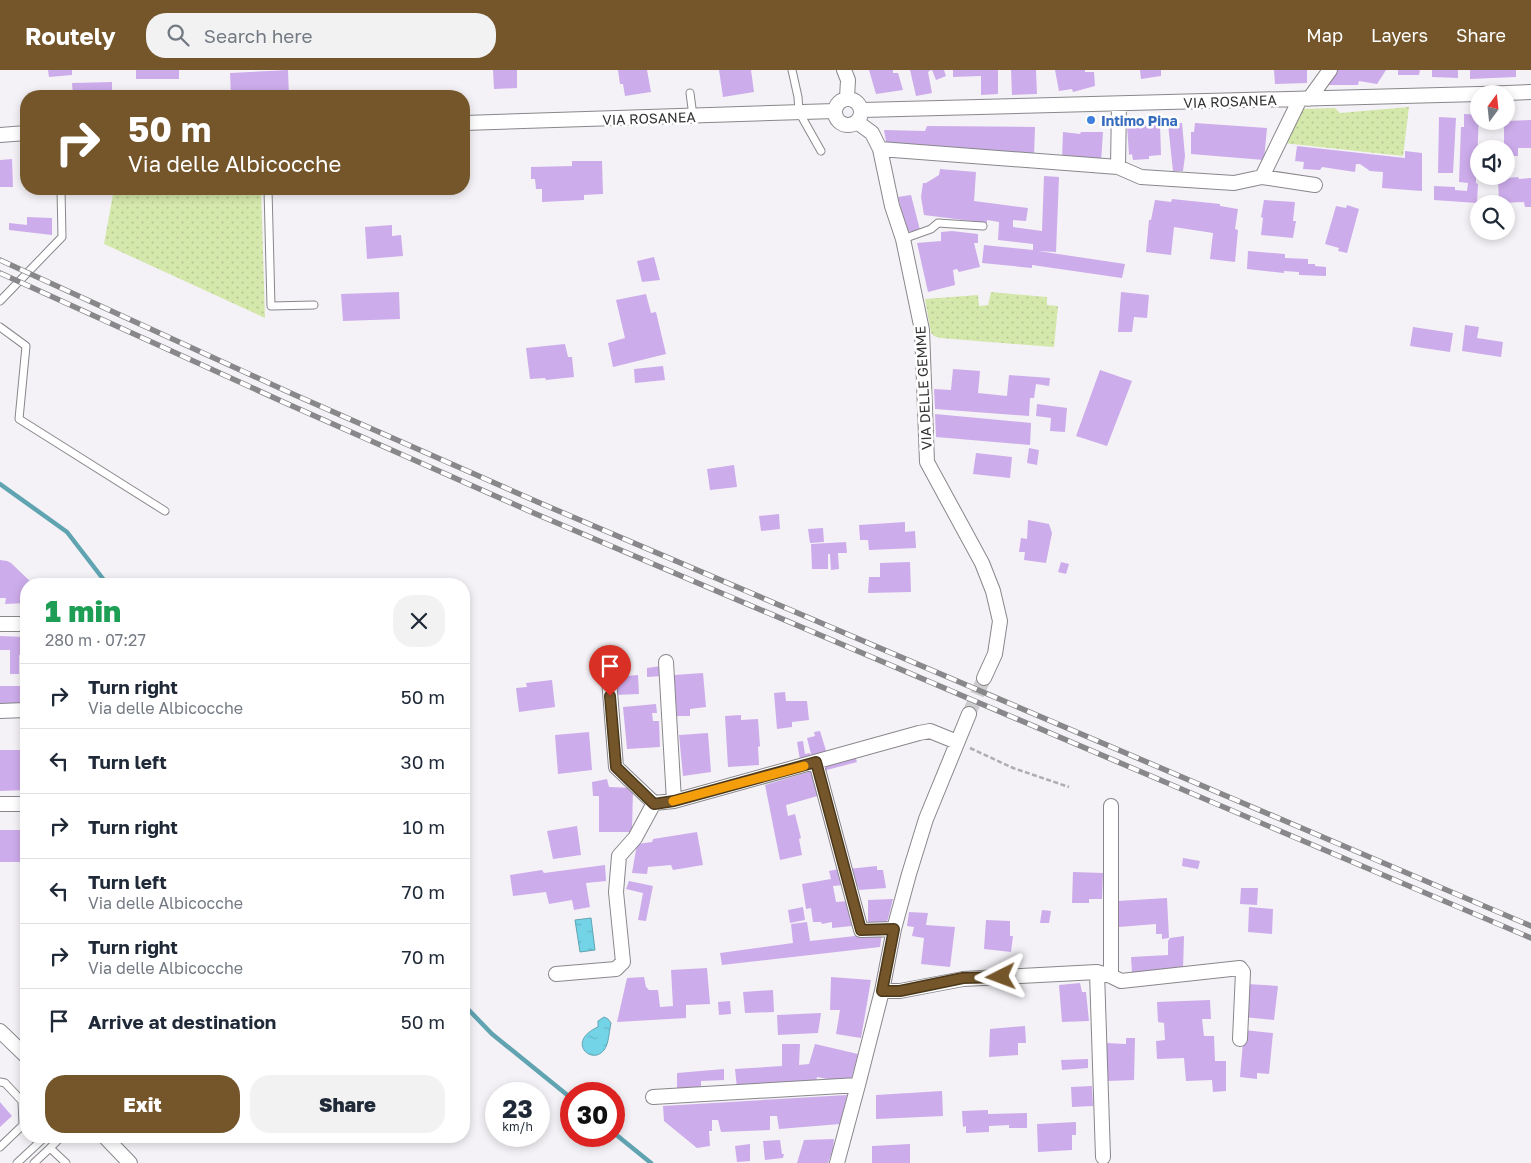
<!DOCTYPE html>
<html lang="en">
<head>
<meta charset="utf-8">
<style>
	:root { --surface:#fff; --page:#f2f2f3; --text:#1f2937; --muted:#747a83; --line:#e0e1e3; --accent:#74562a }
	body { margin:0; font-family:"Golos Text",sans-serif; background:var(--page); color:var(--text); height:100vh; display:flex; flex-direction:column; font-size:19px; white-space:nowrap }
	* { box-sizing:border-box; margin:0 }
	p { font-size:16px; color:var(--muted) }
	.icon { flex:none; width:28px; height:28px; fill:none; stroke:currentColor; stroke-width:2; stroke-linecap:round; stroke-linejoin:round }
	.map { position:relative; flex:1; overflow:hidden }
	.side { position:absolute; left:20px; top:508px; width:450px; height:565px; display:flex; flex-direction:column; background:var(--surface); border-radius:20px; box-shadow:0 2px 8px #0003 }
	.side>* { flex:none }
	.guide { position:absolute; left:20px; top:20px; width:450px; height:105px; border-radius:20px; box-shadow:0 2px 8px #0003; background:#74562a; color:#fff; overflow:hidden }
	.needle { width:32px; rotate:15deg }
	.controls { position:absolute; left:1470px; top:15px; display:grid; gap:10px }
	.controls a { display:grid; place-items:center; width:45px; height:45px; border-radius:50%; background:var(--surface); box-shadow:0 2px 8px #0003; font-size:25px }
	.speed { position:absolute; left:485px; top:1012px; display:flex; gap:10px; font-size:25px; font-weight:700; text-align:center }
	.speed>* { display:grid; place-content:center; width:65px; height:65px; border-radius:50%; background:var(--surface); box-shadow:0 2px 8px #0003; line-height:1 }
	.speed small { font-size:12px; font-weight:400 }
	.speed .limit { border:8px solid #d22; background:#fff; color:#111 }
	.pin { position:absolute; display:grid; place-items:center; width:42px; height:42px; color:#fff; margin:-51px -21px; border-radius:50% 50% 50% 0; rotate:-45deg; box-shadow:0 0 5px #0007 }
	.pin .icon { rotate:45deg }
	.me { position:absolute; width:55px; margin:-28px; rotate:267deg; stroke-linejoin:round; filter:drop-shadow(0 0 4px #0008) }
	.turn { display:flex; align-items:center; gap:18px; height:105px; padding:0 25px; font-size:22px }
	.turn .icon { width:65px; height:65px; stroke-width:2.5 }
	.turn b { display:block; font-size:35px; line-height:42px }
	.round { display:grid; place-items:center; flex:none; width:52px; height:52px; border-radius:20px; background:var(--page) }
	.head { display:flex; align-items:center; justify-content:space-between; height:85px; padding:0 25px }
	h1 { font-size:30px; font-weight:800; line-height:38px; color:#1e9e55 }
	.action { display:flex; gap:10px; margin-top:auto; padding:10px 25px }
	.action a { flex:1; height:58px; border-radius:20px; background:var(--accent); color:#fff; font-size:20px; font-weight:800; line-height:58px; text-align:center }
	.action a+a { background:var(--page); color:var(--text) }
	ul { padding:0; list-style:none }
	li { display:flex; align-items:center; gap:15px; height:65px; padding:0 25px; border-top:1px solid var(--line) }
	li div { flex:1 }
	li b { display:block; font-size:19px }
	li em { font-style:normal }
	header { display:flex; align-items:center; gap:30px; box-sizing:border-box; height:70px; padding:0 25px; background:var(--accent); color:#fff }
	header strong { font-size:24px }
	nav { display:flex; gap:28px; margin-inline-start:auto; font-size:18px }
	.search { width:350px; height:45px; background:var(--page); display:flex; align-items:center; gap:12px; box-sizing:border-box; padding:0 18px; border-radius:20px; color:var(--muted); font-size:19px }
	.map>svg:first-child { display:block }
</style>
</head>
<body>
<header>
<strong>Routely</strong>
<div class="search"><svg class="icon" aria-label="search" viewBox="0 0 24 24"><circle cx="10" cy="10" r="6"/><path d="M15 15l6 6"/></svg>Search here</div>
<nav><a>Map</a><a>Layers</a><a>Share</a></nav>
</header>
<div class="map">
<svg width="1531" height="1093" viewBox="0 0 1531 1093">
	<defs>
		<pattern id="grass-dots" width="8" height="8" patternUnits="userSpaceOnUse" patternTransform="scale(1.25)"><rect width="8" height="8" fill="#d5e8ab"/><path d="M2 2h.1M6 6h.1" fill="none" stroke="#b7c794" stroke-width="1.8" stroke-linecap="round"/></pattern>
		<pattern id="water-ripples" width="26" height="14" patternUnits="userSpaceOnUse" patternTransform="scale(1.25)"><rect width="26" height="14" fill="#73d4e7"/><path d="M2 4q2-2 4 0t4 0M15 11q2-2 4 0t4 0" fill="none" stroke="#64b6c7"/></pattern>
	</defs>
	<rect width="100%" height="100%" fill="#f4f2f6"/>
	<path fill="url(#grass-dots)" d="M1409,37L1403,86L1283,73L1300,39L1335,38L1340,43Z
		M114,119H261L265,248L104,174Z
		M991,222L1047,227V235L1058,236L1054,277L940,268L934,266L931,263L925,229L978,225L979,236L988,235Z"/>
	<path fill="url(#water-ripples)" stroke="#60a4b2" d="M591,848L595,880L580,882L575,850Z
		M604,947L608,949L611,953C609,961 609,974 604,980C592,996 565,972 598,957V951Z"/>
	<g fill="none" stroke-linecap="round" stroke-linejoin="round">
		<path stroke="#60a4b2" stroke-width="4.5" d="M0,414L67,462L107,514
			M464,935L492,964L571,1028
			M614,1063L651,1093"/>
	</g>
	<path fill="#cdaceb" d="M48,0H72V5L49,7Z
		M136,0H179V9H136Z
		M288,0L289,26H231L230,3Z
		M493,0H517V18L494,19Z
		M618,0H647L651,22L625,26L623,14H620Z
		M719,0H751L754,22L723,27Z
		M869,0H893V3H898L903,20L876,24Z
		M910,0H931L928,2L932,23L916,26Z
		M932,0H944L946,6L936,10Z
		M953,0H998V24L981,25V6L953,7Z
		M1011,0H1036L1037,24L1012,25Z
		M1055,0H1085V2H1094L1095,16L1073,22L1072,19L1059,21Z
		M1140,0H1161V6L1141,9Z
		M1274,0H1307V13L1275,14Z
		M1337,0H1386L1377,14L1359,11L1358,15H1322Z
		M1398,0H1420L1419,5H1398Z
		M1432,0H1458V8L1432,7Z
		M1470,0H1516V7L1470,9Z
		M112,12V26H73L72,13Z
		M1464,44L1479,45L1476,113L1478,114L1477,133L1434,130V116L1455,117V120L1467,121L1468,113L1459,112L1461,57H1464Z
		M1439,47L1456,48L1453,103H1438Z
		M1531,50V78H1518V86H1506V79H1504V51Z
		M1182,53L1185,86L1183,101H1173L1168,54Z
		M1195,53L1267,58L1264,90L1191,84V62H1194Z
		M1160,54L1161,85L1149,86V89L1133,90L1132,84L1129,85L1127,55Z
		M927,56L1035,57L1034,87L887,77L884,60L925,61Z
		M1063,62L1080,64L1081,62H1103L1101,92L1062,89Z
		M1297,76L1405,88V81L1422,83V121L1382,118L1383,102L1370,101L1360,94H1356L1355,102L1322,97L1320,100L1303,99L1304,92L1295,91Z
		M12,89L13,117H0V90Z
		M572,91H602L603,124L584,125V130L542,132V119H536L535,109H531V97L572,96Z
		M940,99L976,102L974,131L1028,138L1026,151L1013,150V157L1042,161L1044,106L1059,107L1056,182L1038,181L1125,194L1122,208L1032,195V198L982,193L984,175L1033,180V174L998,170L999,152L987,150V153L924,145L921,127L923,113H926L939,105Z
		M1518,107L1519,109L1531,108V137H1525L1524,132L1499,133L1498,109Z
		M911,125L920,160L907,162L898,127Z
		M1172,129L1220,134V136L1238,139L1235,159L1238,160L1235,192L1210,189L1213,163L1174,157L1171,185L1146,182L1149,150H1151L1155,130L1171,132Z
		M1264,130L1295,132L1293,151H1296L1293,168L1261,165L1263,148L1261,147Z
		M1347,135L1359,139L1347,183L1338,181L1339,178L1325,174L1336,136L1346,138Z
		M27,147L52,148V165L9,160V153L27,155Z
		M392,155V166L401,165L403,186L367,189L365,157Z
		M952,161L978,164V173H974L980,197L959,202L957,199L953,200L955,215L928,222L917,173L941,171V162Z
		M1248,181L1285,184V188L1308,189V194H1315V196L1326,197V206L1299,205V202L1284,201V203L1247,199Z
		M654,187L660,210L642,212L637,191Z
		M399,222L400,249L343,251L341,224Z
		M1121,222L1149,225L1147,248L1134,247L1132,262H1118Z
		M646,224L651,243L656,242L666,284L613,297L608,273L625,268L616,230Z
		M1465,255L1479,257L1477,268L1503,272L1501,287L1462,281Z
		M1413,257L1453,263L1450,282L1410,276Z
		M565,274L568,287H572L574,307L546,310L545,308L530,309L526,278Z
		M663,296L665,310L635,313L634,299Z
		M953,299L980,301L978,323L1007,326L1009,305L1050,308L1049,316L1036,314L1034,328H1030L1029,346L935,339L934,319L951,320Z
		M1100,300L1132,311L1107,376L1076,366Z
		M1037,334L1067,338L1065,362L1050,361L1051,348L1036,346Z
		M935,344L1031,353L1030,375L936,367Z
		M1029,378L1039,380L1037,395L1027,393Z
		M976,383L1012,387L1010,408L973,404Z
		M734,395L737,417L710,420L707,399Z
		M779,444L780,459L761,461L759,446Z
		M1028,450L1049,454L1052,463L1046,493L1024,490L1025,482H1019L1021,468L1027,469Z
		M905,452V462L915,461L916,478L869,480L868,470H860L859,455Z
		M823,458L824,472L810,473L808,459Z
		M846,472L847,483H838L839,499L831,500L830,484H828V499H812L811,474Z
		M0,490L7,491L11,493L33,514H26V533L5,534L6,528H0Z
		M910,492L911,522L868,523L869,507H880V493Z
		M1061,492L1069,494L1066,504L1058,502Z
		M0,566L26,567V585H19V604H10V580H0Z
		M661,596L662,606L647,607V598Z
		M703,603L706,637L690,639V646H677L674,605Z
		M638,605L639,624L615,625L614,607Z
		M552,610L555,637L519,642L516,618L527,617L526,613Z
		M0,616H24L22,639H0Z
		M785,622L786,631H807L809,650L792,652V657L777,659L774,623Z
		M656,634L657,643H652L653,651H659L660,677L627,679L623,637Z
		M741,645V650L758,649L760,676L758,677L759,695L728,697L725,646Z
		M820,661L827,684L812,688L807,668L815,666L814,662Z
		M589,662L592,700L558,704L555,665Z
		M708,663L711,702L683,706L679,665Z
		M803,671L805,684L810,683L811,687L800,690L797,672Z
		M0,680H21L22,684H26V720L0,721Z
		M855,686L857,692L823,701L822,695Z
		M812,701L821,725L786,735L788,746L795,744L801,768L799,769L802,785L780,790L765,715Z
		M607,709L609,717L633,718L632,762H599V726H593L592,712Z
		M577,756L581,785L553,789L547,761Z
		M0,760H26V792H0Z
		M697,762L703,795L673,800L671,795L648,797L647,804L632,803L637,774L652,772L653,769Z
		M1183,788L1200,791L1198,799L1182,796Z
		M605,795L606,811L586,813L590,837L574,840L572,830L549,834L546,822L513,826L510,805L542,800L544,803Z
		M877,796V800H883L886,818L859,820L858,816L851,817L848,799Z
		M839,799L843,815L833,816L836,832L848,831L852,856L832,858V852L822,854L821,852H813L811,838L806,839L802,814L831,809L829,801Z
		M1073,802L1103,803L1102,829H1089V833H1072Z
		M629,811L653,816L646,851L638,850L643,823L626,819Z
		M1241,818H1258L1257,835L1240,834Z
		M1167,828L1169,868L1162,869V864H1156V854L1119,857L1118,831Z
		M893,829L888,849L885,856H868V830Z
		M803,837L805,850L790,853L788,840Z
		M1249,837L1273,839L1272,864L1248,862Z
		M1042,840L1051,841L1049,853H1040Z
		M909,842L928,843L926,855L955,857L950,897L921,894L924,868L912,866L914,857L907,856Z
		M986,850L1010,851V866H1013L1011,882L984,879Z
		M807,852L810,871L882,863L880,877L722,895L720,883L793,873L791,854Z
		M1184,866L1183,900L1132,903L1131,887L1168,885V871L1170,868Z
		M707,898L710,934L686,935V948L617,952L627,908L644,907L646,917L649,920H658L660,937L673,936L671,900Z
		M831,907L871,910L861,968L836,964L840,940H830Z
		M1080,913L1082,922H1086L1089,951L1062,952L1059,915Z
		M1247,914L1278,916L1274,950L1243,947Z
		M773,920L774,942L745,943L743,922Z
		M1210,930L1211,949H1202L1204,966H1214L1215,991H1226V1021L1213,1022L1212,1010L1186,1011L1184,988L1157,989L1156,971L1165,970L1164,953L1158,952L1157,932Z
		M730,931L731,944L719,945L718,932Z
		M821,943L818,963L778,965L777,945Z
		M1025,956L1026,973H1018V985L989,987L990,959Z
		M1244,960L1273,963L1269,1004L1257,1003V1009L1240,1007Z
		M1126,968H1135L1134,1010L1107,1011L1106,973L1126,974Z
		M782,974H800L799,995L809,994L815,974L858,984L850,1013L817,1007L816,1012L737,1018L735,999L782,996Z
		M1088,989V998L1062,1000L1061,990Z
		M724,999V1010L701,1011V1019L677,1021V1003Z
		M1092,1016L1093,1036L1072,1037L1071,1017Z
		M942,1021L943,1046L876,1049V1025Z
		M847,1025L840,1054L779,1059L777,1046H770V1060L721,1062L718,1050H712V1061H709L710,1076L697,1078L664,1051L663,1036Z
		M0,1032L12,1046L0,1057Z
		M988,1040V1044L1027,1043V1058H1009V1055L989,1056V1062L966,1063V1056L963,1057L962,1041Z
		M1076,1052V1065H1072V1080L1038,1082L1037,1054Z
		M834,1069L833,1079L828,1093H797L804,1070Z
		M780,1070L782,1084H784L783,1088L765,1090L763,1071Z
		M750,1074V1091L737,1092L735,1076Z
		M910,1074V1093H872V1076Z"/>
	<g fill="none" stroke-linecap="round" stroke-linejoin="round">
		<path stroke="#cecccf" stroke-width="14" stroke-dasharray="14 7" stroke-linecap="butt" d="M969,644L984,608"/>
		<defs>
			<path id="service" d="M792,0L798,27L799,42L821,81
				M690,23L693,46
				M268,119L271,236L314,235
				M903,169L931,159L938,153L983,156
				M0,231L62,167L61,119
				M0,257L26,276L19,349L165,441
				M0,1012L5,1013L22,1031L23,1055L0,1077
				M62,1066L50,1078L66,1093
				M17,1093L46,1066
				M34,1093L50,1078"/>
			<path id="minor" d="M844,0L848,10L847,28
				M1481,24L1531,22
				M835 42a13 13 0 1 1 26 0a13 13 0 1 1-26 0Z
				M1309,29L1330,0
				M862,40L1479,24
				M857,52L872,63L880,79L892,136L903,169L922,260L927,392L982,493L993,521L1000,551L995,584L984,608
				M464,53L835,41
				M0,65L26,63
				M880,79L1118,97L1119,34
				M1118,97L1141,107L1234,113L1262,107L1300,29
				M1262,107L1315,115
				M0,554H26
				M666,592L674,731
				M609,609L616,697L654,733L674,731L919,663L930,661L957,672
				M0,641L26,640
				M816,692L861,860L894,859
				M0,734H26
				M1111,736V906
				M1097,902L1103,1087
				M556,904L616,899L623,892L616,822L619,786L635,768L654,733
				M882,921H900L963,909L1097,902L1111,906L1121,911L1240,898L1243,902L1240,969
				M0,961L26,986
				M653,1027L858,1015
				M104,1066L130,1093
				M837,1093L858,1015L882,921L894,859L909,804L926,749L969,644"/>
		</defs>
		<use href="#service" stroke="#89878b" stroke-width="9"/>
		<use href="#minor" stroke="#89878b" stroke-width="16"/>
		<path stroke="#afadb1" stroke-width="2.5" stroke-dasharray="5 2.5" stroke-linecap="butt" d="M970,678L1013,698L1069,717"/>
		<use href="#service" stroke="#fff" stroke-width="7"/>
		<use href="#minor" stroke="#fff" stroke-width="14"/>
		<defs>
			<path id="rail" d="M0,190L295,325L540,433L1531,856
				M0,203L290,335L536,444L1531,868"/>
		</defs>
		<use href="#rail" stroke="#888789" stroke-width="5.5"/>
		<use href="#rail" stroke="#fff" stroke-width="4" stroke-dasharray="11" stroke-linecap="butt"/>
	</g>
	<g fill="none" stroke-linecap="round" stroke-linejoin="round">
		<defs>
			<path id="route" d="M610,626L616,697L654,734L674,731L816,692L861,860L894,859L882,921H900L963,908L1001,907"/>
		</defs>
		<use href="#route" stroke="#4b381b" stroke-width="12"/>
		<use href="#route" stroke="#74562a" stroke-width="9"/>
		<path stroke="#f59e0b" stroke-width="9" d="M673,731L804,696"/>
	</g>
	<circle fill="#3f7fe0" stroke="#fff" stroke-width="2" cx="1091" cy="50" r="5"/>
	<g text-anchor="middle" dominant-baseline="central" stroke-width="5" stroke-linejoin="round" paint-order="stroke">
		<g font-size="14" fill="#343335" stroke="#fff">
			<text transform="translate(1230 31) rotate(-2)">VIA ROSANEA</text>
			<text transform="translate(649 48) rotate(-2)">VIA ROSANEA</text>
			<text transform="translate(923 318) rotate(-93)">VIA DELLE GEMME</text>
		</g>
		<g font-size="14" font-weight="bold" fill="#366cbe" stroke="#fff" text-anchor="start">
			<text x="1101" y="50">Intimo Pina</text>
		</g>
	</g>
</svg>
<div class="controls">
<a><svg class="needle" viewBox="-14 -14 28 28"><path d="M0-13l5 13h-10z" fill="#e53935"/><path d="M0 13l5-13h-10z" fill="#747a83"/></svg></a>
<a><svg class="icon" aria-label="sound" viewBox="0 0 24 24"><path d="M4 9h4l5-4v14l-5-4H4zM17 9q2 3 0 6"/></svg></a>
<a><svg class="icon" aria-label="search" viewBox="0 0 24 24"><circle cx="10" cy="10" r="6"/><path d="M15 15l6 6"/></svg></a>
</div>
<div class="speed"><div>23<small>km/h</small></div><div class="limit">30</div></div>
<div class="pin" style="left:610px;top:626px;background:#d93025"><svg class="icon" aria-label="arrive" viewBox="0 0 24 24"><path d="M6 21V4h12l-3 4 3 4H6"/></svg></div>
<svg class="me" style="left:1001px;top:907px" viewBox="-20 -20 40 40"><path d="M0-17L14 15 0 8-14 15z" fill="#74562a" stroke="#fff" stroke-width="4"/></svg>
<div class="guide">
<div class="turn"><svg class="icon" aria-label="right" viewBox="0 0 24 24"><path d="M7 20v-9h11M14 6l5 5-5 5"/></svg><div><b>50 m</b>Via delle Albicocche</div></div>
</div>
<section class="side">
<div class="head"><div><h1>1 min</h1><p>280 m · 07:27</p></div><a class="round"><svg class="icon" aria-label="close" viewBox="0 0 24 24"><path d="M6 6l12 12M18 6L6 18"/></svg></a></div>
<ul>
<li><svg class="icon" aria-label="right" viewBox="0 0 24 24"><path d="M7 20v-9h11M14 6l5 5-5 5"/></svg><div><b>Turn right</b><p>Via delle Albicocche</p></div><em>50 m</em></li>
<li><svg class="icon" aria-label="left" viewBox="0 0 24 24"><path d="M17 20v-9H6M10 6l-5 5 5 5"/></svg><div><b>Turn left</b></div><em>30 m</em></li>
<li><svg class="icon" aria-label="right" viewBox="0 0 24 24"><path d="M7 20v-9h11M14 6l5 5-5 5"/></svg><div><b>Turn right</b></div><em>10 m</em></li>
<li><svg class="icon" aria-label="left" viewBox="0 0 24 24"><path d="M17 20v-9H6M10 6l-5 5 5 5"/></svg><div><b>Turn left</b><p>Via delle Albicocche</p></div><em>70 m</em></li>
<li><svg class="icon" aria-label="right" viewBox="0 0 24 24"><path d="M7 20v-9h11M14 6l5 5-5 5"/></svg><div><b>Turn right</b><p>Via delle Albicocche</p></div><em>70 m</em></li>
<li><svg class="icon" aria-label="arrive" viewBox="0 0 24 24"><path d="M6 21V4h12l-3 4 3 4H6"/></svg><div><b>Arrive at destination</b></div><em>50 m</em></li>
</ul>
<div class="action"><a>Exit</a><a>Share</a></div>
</section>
</div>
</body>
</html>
